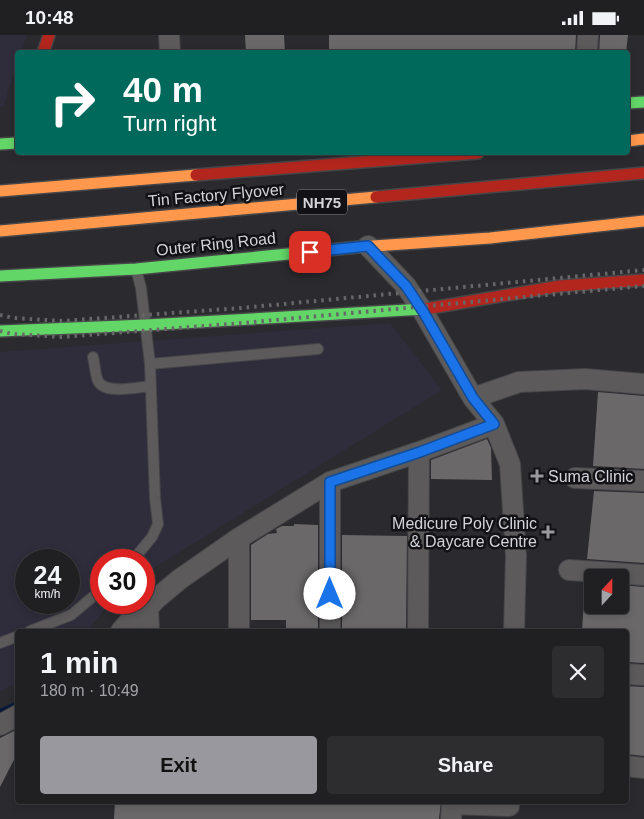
<!DOCTYPE html>
<html lang="en">
<head>
<meta charset="utf-8">
<style>
	:root { --surface:#202023; --page:#2d2d30; --text:#f1f3f6; --muted:#a2a3a6; --line:#3d3e41; --accent:#98989e }
	body { margin:0; font-family:Helvetica,sans-serif; background:var(--page); color:var(--text); height:100vh; display:flex; flex-direction:column; font-size:19px; white-space:nowrap }
	* { box-sizing:border-box; margin:0 }
	p { font-size:16px; color:var(--muted) }
	.icon { flex:none; width:28px; height:28px; fill:none; stroke:currentColor; stroke-width:2; stroke-linecap:round; stroke-linejoin:round }
	.map { position:relative; flex:1; overflow:hidden }
	.drawer { position:absolute; left:15px; top:594px; width:614px; height:175px; display:flex; flex-direction:column; background:var(--surface); border-radius:5px; box-shadow:0 2px 8px #0003,0 0 0 1px var(--line) }
	.drawer>* { flex:none }
	.banner { position:absolute; left:15px; top:15px; width:615px; height:105px; border-radius:5px; box-shadow:0 2px 8px #0003,0 0 0 1px var(--line); background:#00695c; color:#fff; overflow:hidden }
	.needle { width:32px; rotate:21deg }
	.buttons { position:absolute; left:584px; top:534px; display:grid; gap:10px }
	.buttons a { display:grid; place-items:center; width:45px; height:45px; border-radius:5px; background:var(--surface); box-shadow:0 2px 8px #0003,0 0 0 1px var(--line); font-size:25px }
	.speed { position:absolute; left:15px; top:514px; display:flex; gap:10px; font-size:25px; font-weight:700; text-align:center }
	.speed>* { display:grid; place-content:center; width:65px; height:65px; border-radius:50%; background:var(--surface); box-shadow:0 2px 8px #0003,0 0 0 1px var(--line); line-height:1 }
	.speed small { font-size:12px; font-weight:400 }
	.speed .limit { border:8px solid #d22; background:#fff; color:#111 }
	.pin { position:absolute; display:grid; place-items:center; width:42px; height:42px; color:#fff; margin:-21px; border-radius:10px; box-shadow:0 2px 8px #0006 }
	.me { position:absolute; width:55px; margin:-28px; rotate:0deg; stroke-linejoin:round; filter:drop-shadow(0 0 4px #0008) }
	.turn { display:flex; align-items:center; gap:18px; height:105px; padding:0 25px; font-size:22px }
	.turn .icon { width:65px; height:65px; stroke-width:2.5 }
	.turn b { display:block; font-size:35px; line-height:42px }
	.round { display:grid; place-items:center; flex:none; width:52px; height:52px; border-radius:5px; background:var(--page) }
	.overview { display:flex; align-items:center; justify-content:space-between; height:85px; padding:0 25px }
	h1 { font-size:30px; font-weight:700; line-height:38px }
	.button { display:flex; gap:10px; margin-top:auto; padding:10px 25px }
	.button a { flex:1; height:58px; border-radius:5px; background:var(--accent); color:#111; font-size:20px; font-weight:700; line-height:58px; text-align:center }
	.button a+a { background:var(--page); color:var(--text) }
	.status { display:flex; justify-content:space-between; align-items:center; height:35px; padding:0 25px; background:var(--surface); direction:ltr }
	.status svg { height:14px; fill:currentColor }
	.map>svg:first-child { display:block }
</style>
</head>
<body>
<div class="status"><b>10:48</b><svg viewBox="0 0 49 12"><path d="M0 12V9h3v3zM5 12V6h3v6zM10 12V3h3v9zM15 12V0h3v12zM26 1h20v11H26zM47 4h2v5h-2z"/></svg></div>
<div class="map">
<svg width="644" height="784" viewBox="0 0 644 784">
	<rect width="100%" height="100%" fill="#2a2a2f"/>
	<path fill="#2f2d3b" fill-rule="evenodd" d="M0,0H27L21,17L18,18L17,28L4,71H0Z
		M390,288L442,355L144,539V525H101V568H110L92,590L89,596H18L17,648L0,656V317ZM26,525H69V568H26Z"/>
	<g fill="none" stroke-linecap="round" stroke-linejoin="round">
		<path stroke="#051638" stroke-width="6" d="M0,677L18,669"/>
	</g>
	<path fill="#6a6869" d="M245,0H284L285,18H246Z
		M329,0H576L575,18H329Z
		M600,0H628L626,18H599Z
		M598,357L644,361V434L593,431Z
		M487,404L491,413L492,445L431,444V425Z
		M594,456L644,458V528L587,524Z
		M294,489L318,490V596H286V585H251V510L268,499L277,498L276,494L282,491H294Z
		M342,500L407,501L406,596H342Z
		M585,548H592V570H620V550L644,552V628L626,627V596H582Z
		M626,651L644,652V721L626,719Z
		M18,694V717L0,752V703Z
		M115,766H441L439,784H114Z"/>
	<g fill="none" stroke-linecap="round" stroke-linejoin="round">
		<defs>
			<path id="lane" d="M93,322C95,330 95,339 98,346C105,360 138,352 151,351
				M150,329L318,314
				M133,525L152,502L158,489L155,463L150,329L141,253L136,234
				M30,596L71,580L101,555
				M0,608L18,601"/>
			<path id="street" d="M169,0L170,18
				M587,18L588,0
				M368,211L406,251L424,278L473,363L494,389L510,429L516,521L514,596
				M473,363L519,347L585,344L644,349
				M575,443L644,446
				M569,535L644,540
				M121,596L129,587L148,573
				M149,596L148,573L156,564L180,544L239,503L330,447L419,417L494,389
				M239,596V503
				M330,596V447
				M418,596L419,417
				M626,639L644,640
				M0,690L18,680
				M626,731L644,733
				M451,784L452,769L509,771"/>
			<path id="fast" d="M628,68L644,67
				M0,109L18,108
				M0,241L136,234L359,212
				M0,296L146,290L425,274"/>
			<path id="slow" d="M628,106L644,104
				M0,156L196,140
				M0,196L376,162
				M359,212L490,203L644,186"/>
			<path id="jam" d="M43,18L49,0
				M196,140L478,118
				M376,162L644,138
				M425,274L560,251L644,245"/>
		</defs>
		<use href="#lane" stroke="#464649" stroke-width="12"/>
		<use href="#street" stroke="#464649" stroke-width="22"/>
		<use href="#fast" stroke="#464649" stroke-width="14"/>
		<use href="#slow" stroke="#464649" stroke-width="14"/>
		<use href="#jam" stroke="#464649" stroke-width="14"/>
		<use href="#lane" stroke="#5c5a5b" stroke-width="10"/>
		<use href="#street" stroke="#5c5a5b" stroke-width="20"/>
		<use href="#fast" stroke="#63d668" stroke-width="11"/>
		<use href="#slow" stroke="#ff974d" stroke-width="11"/>
		<use href="#jam" stroke="#b3261e" stroke-width="11"/>
		<path stroke="#686668" stroke-width="4" stroke-dasharray="2.5 5" stroke-linecap="butt" d="M0,280L14,283L62,286L241,273L644,235
			M0,296L12,299L62,302L243,288L644,251"/>
	</g>
	<g fill="none" stroke-linecap="round" stroke-linejoin="round">
		<defs>
			<path id="route" d="M310,217L368,211L406,251L424,278L473,363L494,389L420,417L330,447V559"/>
		</defs>
		<use href="#route" stroke="#114b97" stroke-width="12"/>
		<use href="#route" stroke="#1a73e8" stroke-width="9"/>
	</g>
	<g fill="#98989e" stroke="#121115" stroke-width="2">
		<path d="M534.5 433.5h5v5h5v5h-5v5h-5v-5h-5v-5h5z"/>
		<path d="M545.5 489.5h5v5h5v5h-5v5h-5v-5h-5v-5h5z"/>
	</g>
	<g text-anchor="middle" dominant-baseline="central" stroke-width="5" stroke-linejoin="round" paint-order="stroke">
		<rect fill="#121115" stroke="#99999e" stroke-width="1" x="297" y="154.5" width="50" height="25" rx="4"/>
		<g font-size="15" font-weight="bold" fill="#d3d3d9">
			<text x="322" y="167">NH75</text>
		</g>
		<g font-size="16" fill="#d3d3d9" stroke="#121115">
			<text transform="translate(216 160) rotate(-5)">Tin Factory Flyover</text>
			<text transform="translate(216 209) rotate(-6)">Outer Ring Road</text>
		</g>
		<g font-size="16" fill="#d3d3d9" stroke="#121115" text-anchor="start">
			<text x="548" y="441">Suma Clinic</text>
			<text x="537" y="488" text-anchor="end">Medicure Poly Clinic<tspan x="537" dy="18">&amp; Daycare Centre</tspan></text>
		</g>
	</g>
</svg>
<div class="buttons">
<a><svg class="needle" viewBox="-14 -14 28 28"><path d="M0-13l5 13h-10z" fill="#e53935"/><path d="M0 13l5-13h-10z" fill="#a2a3a6"/></svg></a>
</div>
<div class="speed"><div>24<small>km/h</small></div><div class="limit">30</div></div>
<div class="pin" style="left:310px;top:217px;background:#d93025"><svg class="icon" aria-label="arrive" viewBox="0 0 24 24"><path d="M6 21V4h12l-3 4 3 4H6"/></svg></div>
<svg class="me" style="left:330px;top:559px" viewBox="-20 -20 40 40"><circle r="19" fill="#fff"/><path d="M0-13L10 11 0 6-10 11z" fill="#1a73e8"/></svg>
<div class="banner">
<div class="turn"><svg class="icon" aria-label="right" viewBox="0 0 24 24"><path d="M7 20v-9h11M14 6l5 5-5 5"/></svg><div><b>40 m</b>Turn right</div></div>
</div>
<section class="drawer">
<div class="overview"><div><h1>1 min</h1><p>180 m · 10:49</p></div><a class="round"><svg class="icon" aria-label="close" viewBox="0 0 24 24"><path d="M6 6l12 12M18 6L6 18"/></svg></a></div>
<div class="button"><a>Exit</a><a>Share</a></div>
</section>
</div>
</body>
</html>
